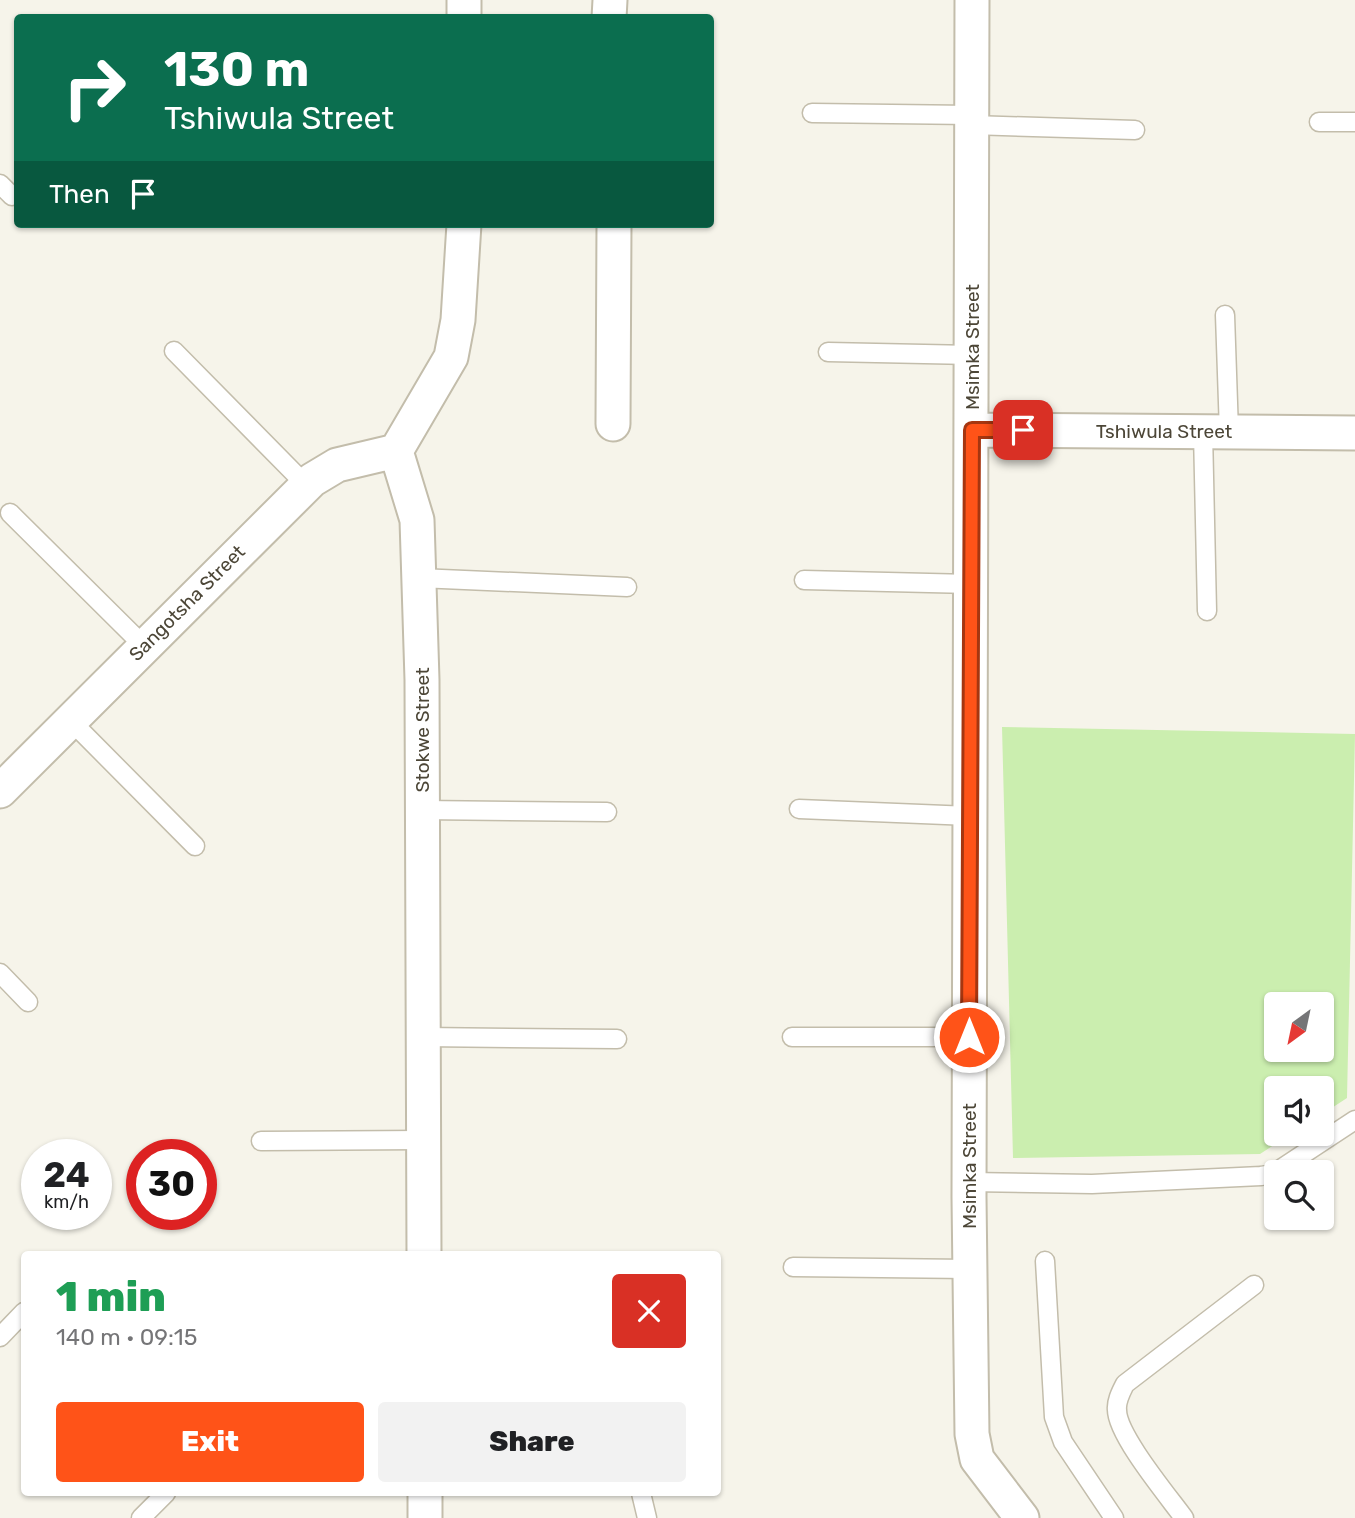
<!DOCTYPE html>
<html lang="en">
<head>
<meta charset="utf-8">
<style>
	:root { --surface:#fff; --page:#f2f2f2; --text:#202124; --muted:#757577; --accent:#ff5318 }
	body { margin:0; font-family:Rubik,sans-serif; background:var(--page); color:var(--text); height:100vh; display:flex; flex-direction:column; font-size:26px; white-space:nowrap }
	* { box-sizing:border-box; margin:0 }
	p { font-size:23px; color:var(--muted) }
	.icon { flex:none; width:38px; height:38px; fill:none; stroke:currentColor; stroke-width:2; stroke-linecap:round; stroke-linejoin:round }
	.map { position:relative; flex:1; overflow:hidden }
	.drawer { position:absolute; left:21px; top:1251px; width:700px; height:245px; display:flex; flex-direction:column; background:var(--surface); border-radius:7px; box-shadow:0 2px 5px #0004 }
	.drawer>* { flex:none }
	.guide { position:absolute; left:14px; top:14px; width:700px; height:214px; border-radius:7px; box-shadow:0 2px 5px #0004; background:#0b6e4f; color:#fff; overflow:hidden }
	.needle { width:46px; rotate:213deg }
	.controls { position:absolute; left:1264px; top:992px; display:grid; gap:14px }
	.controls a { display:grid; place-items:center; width:70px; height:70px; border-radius:7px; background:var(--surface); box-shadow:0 2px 5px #0004; font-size:35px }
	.speed { position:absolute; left:21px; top:1139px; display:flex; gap:14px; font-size:35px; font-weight:700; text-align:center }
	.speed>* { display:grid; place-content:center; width:91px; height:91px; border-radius:50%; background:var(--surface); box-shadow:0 2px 5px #0004; line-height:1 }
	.speed small { font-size:18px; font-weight:400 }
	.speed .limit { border:10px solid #d22; background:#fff; color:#111 }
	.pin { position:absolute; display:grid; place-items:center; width:60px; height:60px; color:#fff; margin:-30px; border-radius:14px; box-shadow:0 4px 10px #0006 }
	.me { position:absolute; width:77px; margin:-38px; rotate:0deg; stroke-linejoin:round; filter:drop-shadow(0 0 5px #0008) }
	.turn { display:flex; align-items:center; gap:24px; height:147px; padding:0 35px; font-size:32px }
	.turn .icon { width:91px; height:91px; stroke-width:2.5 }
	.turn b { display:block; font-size:49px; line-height:60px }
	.then { display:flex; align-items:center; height:66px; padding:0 35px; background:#0003; gap:14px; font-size:26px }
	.round { display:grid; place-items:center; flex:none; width:74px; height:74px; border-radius:7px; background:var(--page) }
	.head { display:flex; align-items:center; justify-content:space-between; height:119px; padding:0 35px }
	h1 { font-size:42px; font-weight:800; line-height:52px; color:#1e9e55 }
	.button { display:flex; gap:14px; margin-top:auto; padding:14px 35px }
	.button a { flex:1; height:80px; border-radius:7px; background:var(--accent); color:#fff; font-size:28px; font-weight:800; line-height:80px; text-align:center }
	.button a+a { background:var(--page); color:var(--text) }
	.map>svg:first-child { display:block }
</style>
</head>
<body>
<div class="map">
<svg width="1355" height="1518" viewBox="0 0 1355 1518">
	<rect width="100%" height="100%" fill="#f6f4ea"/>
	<path fill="#cbeeaf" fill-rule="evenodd" d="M1002,727L1355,734L1347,1098L1321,1115V1088H1276V1134H1291L1260,1154L1013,1158ZM1276,1004H1321V1050H1276Z"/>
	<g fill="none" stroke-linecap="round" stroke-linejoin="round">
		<defs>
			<path id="lane" d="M812,113L971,115
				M1319,122H1355
				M971,125L1135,130
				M0,184L12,196
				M1225,315L1229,432
				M174,351L306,485
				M828,352L972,355
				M1203,432L1207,611
				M10,513L144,646
				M419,578L627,587
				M804,580L971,584
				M70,720L195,846
				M799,809L970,816
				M422,810L607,812
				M0,973L28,1002
				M423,1037L617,1039
				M792,1037H969
				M261,1141L423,1140
				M969,1182L1092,1184L1261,1176L1273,1174L1355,1120
				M1045,1261L1054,1417L1063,1442L1114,1518
				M793,1267L969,1269
				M0,1337L24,1312
				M641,1493L647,1518
				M141,1518L166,1493
				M1184,1518C1168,1496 1117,1435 1117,1410C1116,1401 1121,1392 1125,1384L1254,1285"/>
			<path id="street" d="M972,0L969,1197L972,1434L977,1459L1022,1518
				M464,18V0
				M609,18L610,0
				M613,424L614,224
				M972,430L1355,433
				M0,791L312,480L337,465L396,451
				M424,1255L422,680L417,520L396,451L451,357L458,320L464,224
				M425,1493V1518"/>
		</defs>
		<use href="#lane" stroke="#c3bdab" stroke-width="21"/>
		<use href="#street" stroke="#c3bdab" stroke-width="37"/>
		<use href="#lane" stroke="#fff" stroke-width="18"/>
		<use href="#street" stroke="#fff" stroke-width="33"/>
	</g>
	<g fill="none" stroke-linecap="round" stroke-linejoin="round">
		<defs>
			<path id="route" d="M969,1037L972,430H1023"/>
		</defs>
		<use href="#route" stroke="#a63610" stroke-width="18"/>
		<use href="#route" stroke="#ff5318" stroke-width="12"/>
	</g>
	<g text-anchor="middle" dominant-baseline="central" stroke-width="7" stroke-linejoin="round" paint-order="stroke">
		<g font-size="19" fill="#4c4637" stroke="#fff">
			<text transform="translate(972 347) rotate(-90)">Msimka Street</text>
			<text x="1164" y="431">Tshiwula Street</text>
			<text transform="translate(187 603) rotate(-45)">Sangotsha Street</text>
			<text transform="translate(422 730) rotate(-90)">Stokwe Street</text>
			<text transform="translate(969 1166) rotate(-90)">Msimka Street</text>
		</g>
	</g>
</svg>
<div class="controls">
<a><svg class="needle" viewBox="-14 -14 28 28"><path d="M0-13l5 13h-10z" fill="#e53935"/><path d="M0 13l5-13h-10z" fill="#757577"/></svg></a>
<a><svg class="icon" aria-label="sound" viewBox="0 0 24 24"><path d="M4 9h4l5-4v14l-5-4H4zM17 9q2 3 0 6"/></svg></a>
<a><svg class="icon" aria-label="search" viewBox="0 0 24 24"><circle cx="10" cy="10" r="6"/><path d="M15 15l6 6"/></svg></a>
</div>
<div class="speed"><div>24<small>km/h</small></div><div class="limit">30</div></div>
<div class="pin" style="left:1023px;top:430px;background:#d93025"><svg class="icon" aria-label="arrive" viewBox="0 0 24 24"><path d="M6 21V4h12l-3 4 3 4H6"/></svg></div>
<svg class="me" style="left:969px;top:1037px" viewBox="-20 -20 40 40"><circle r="17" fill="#ff5318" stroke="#fff" stroke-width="3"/><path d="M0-11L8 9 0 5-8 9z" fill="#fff"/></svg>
<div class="guide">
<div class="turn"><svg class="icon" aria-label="right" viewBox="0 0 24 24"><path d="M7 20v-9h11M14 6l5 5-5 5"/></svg><div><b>130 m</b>Tshiwula Street</div></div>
<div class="then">Then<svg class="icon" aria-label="arrive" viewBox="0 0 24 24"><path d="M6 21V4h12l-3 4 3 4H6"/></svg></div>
</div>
<section class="drawer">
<div class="head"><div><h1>1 min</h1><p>140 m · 09:15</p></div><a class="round" style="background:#d93025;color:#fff"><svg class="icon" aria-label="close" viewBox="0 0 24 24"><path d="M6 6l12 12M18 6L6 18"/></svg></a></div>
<div class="button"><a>Exit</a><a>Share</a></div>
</section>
</div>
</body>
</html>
